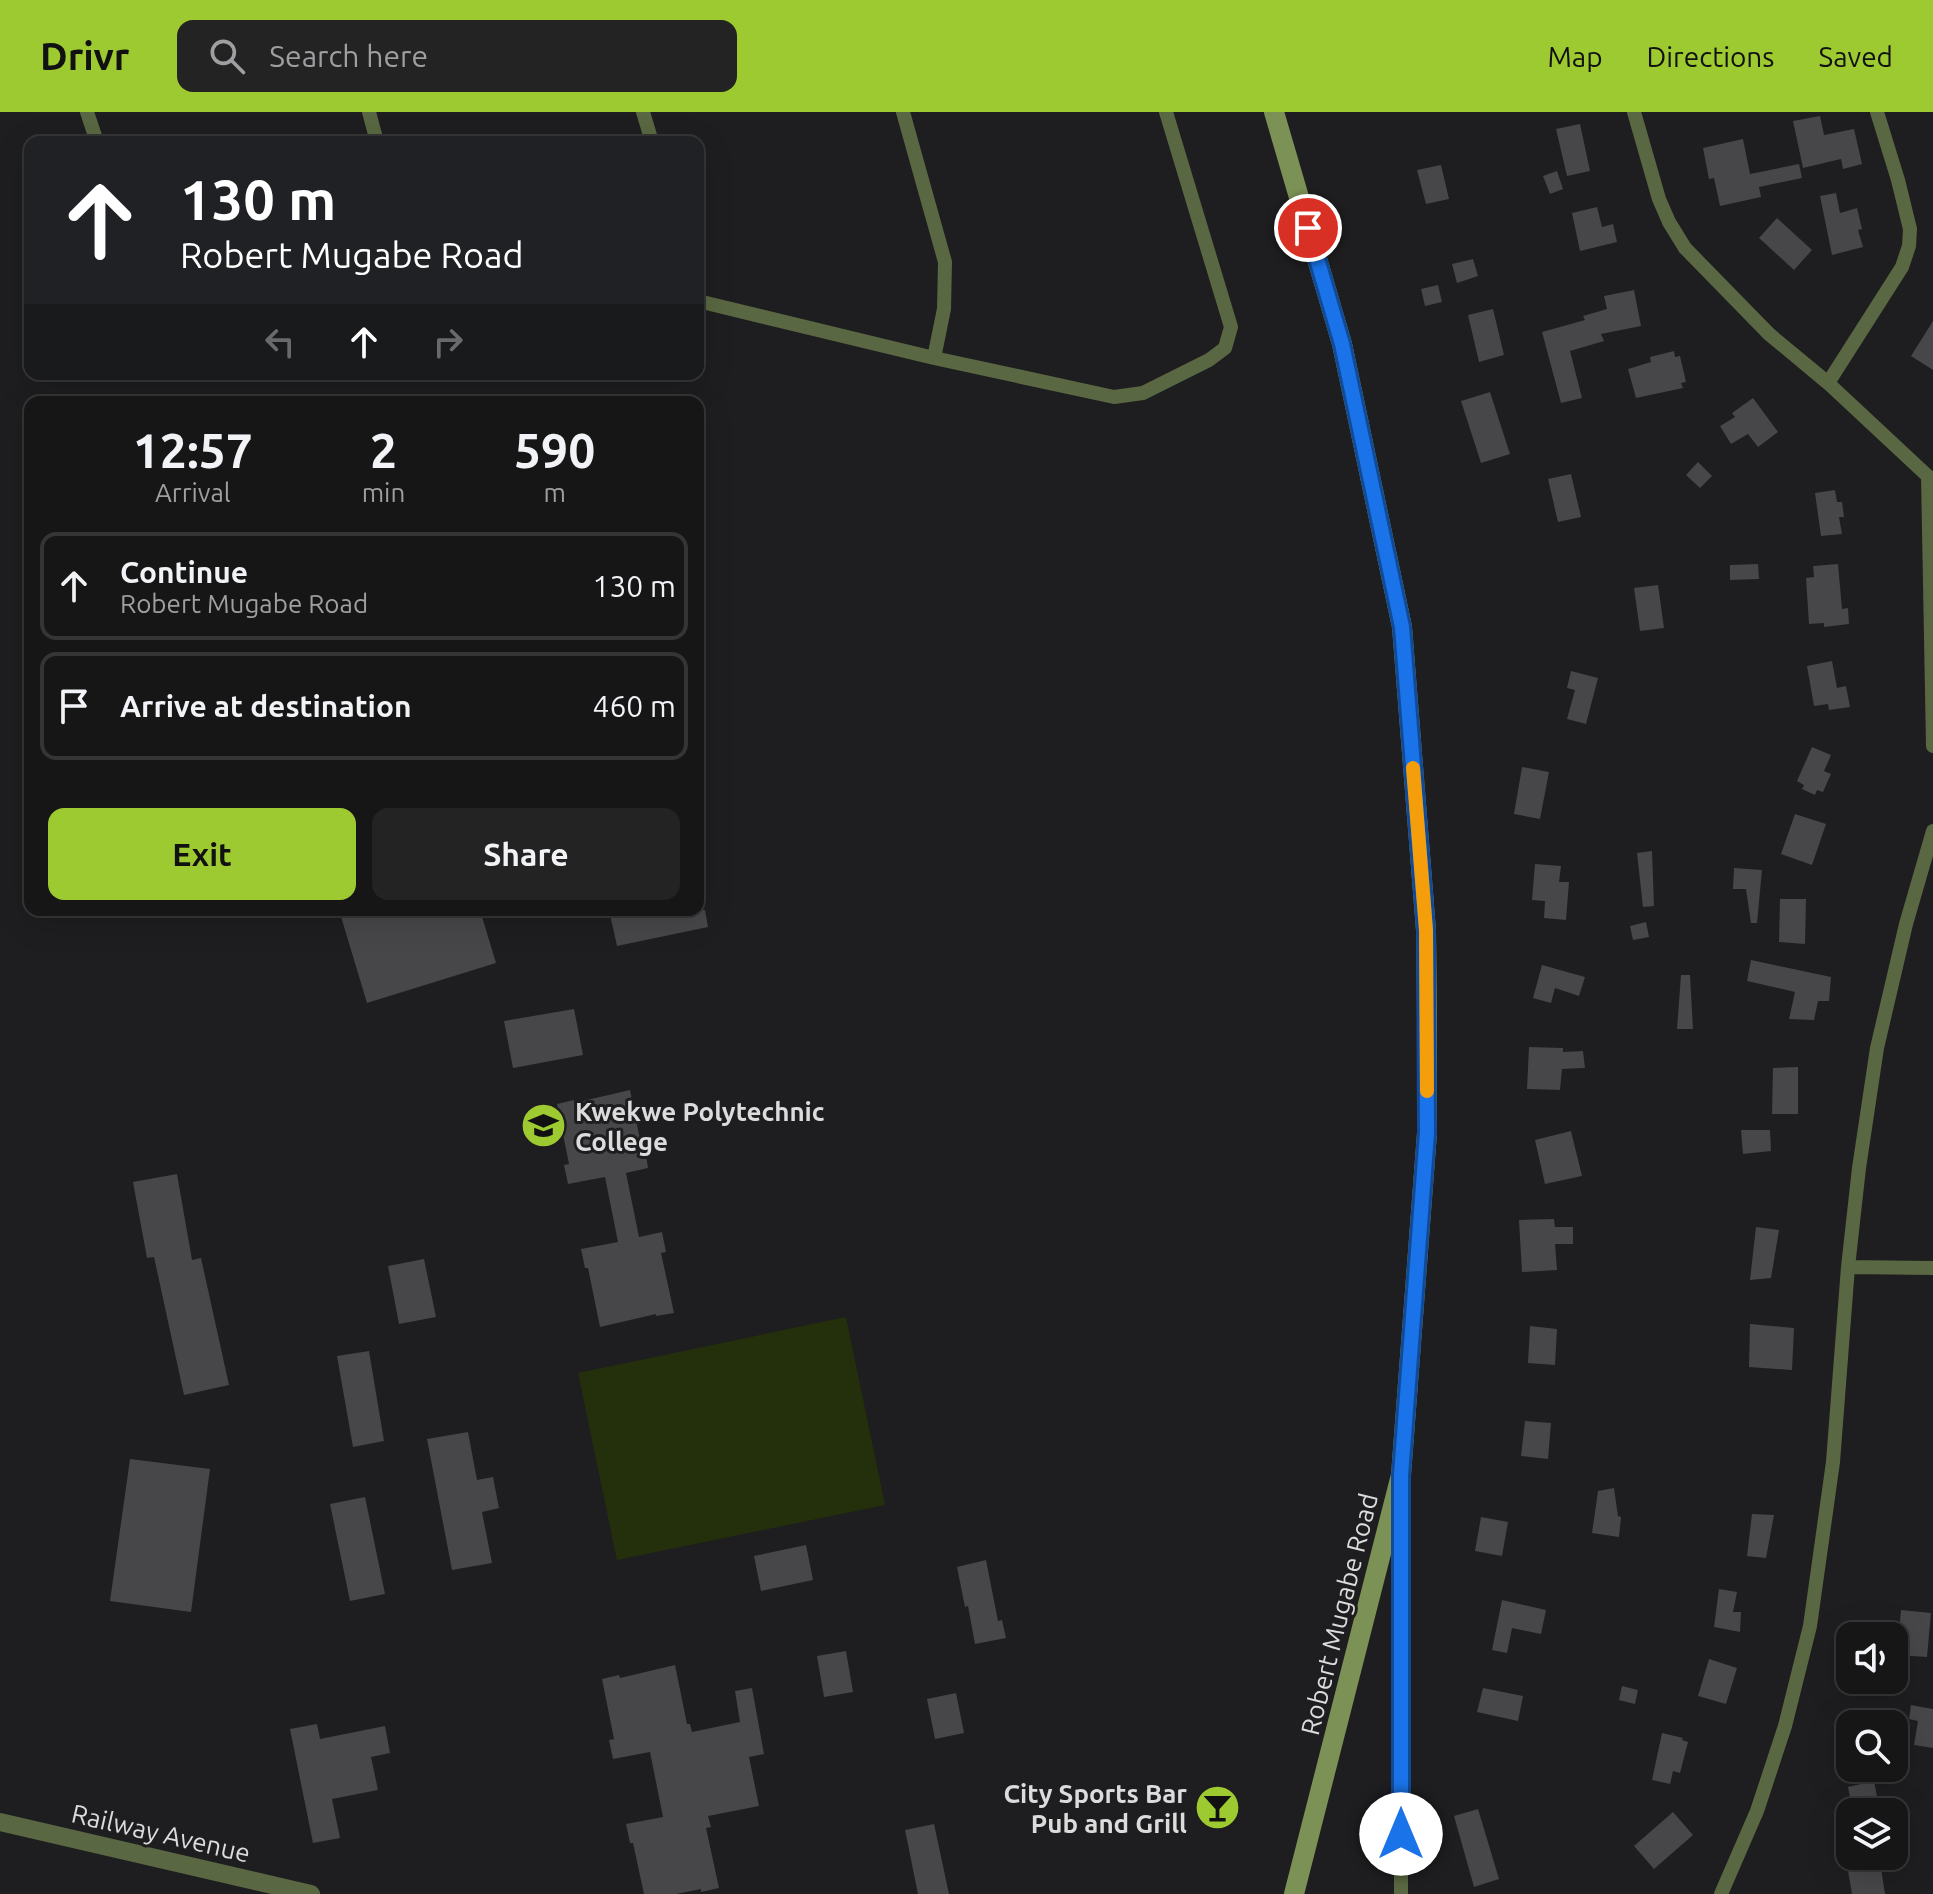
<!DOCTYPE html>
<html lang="en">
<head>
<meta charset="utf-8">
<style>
	:root { --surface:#161617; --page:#232324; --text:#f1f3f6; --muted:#9e9fa1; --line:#353536; --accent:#9dca30 }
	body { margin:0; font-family:Ubuntu,sans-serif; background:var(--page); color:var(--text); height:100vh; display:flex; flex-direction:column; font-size:30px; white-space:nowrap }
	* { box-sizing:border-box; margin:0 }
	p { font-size:26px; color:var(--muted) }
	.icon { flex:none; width:44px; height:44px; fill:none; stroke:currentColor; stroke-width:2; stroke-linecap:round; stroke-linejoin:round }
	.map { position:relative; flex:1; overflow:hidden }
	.details { position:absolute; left:24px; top:284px; width:680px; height:520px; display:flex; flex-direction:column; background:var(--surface); border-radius:16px; box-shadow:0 8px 32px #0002,0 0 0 2px var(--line) }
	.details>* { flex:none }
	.guide { position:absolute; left:24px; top:24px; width:680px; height:244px; border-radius:16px; box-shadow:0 8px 32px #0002,0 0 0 2px var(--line); background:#202124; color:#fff; overflow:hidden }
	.fabs { position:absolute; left:1836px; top:1510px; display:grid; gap:16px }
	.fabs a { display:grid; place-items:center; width:72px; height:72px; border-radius:16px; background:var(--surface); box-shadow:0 8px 32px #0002,0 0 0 2px var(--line); font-size:40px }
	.pin { position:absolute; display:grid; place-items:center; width:68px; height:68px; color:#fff; margin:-34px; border:4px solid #fff; border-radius:50%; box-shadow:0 2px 8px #0007 }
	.me { position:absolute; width:88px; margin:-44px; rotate:0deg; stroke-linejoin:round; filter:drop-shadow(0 0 6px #0008) }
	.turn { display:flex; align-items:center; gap:28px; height:168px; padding:0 24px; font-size:36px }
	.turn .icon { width:104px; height:104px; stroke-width:2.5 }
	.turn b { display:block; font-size:56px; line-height:68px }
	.lanes { display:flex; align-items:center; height:76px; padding:0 24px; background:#0003; justify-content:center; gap:40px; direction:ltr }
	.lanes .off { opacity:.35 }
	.eta { display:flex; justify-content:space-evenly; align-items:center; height:136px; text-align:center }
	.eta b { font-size:48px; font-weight:700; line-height:56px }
	.cta { display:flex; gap:16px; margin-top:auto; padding:16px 24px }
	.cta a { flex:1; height:92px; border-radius:16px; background:var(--accent); color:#111; font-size:32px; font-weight:700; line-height:92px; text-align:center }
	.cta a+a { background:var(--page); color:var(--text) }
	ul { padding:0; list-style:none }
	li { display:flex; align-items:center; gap:24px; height:108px; margin:0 16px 12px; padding:0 8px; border:4px solid var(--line); border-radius:16px }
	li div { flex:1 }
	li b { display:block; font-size:30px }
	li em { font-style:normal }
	header { display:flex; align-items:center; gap:48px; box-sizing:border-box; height:112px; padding:0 40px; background:var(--accent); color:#111 }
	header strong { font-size:38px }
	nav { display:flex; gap:44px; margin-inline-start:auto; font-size:28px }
	.search { width:560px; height:72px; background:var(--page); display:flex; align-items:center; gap:20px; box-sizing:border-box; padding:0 28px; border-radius:16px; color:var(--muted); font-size:30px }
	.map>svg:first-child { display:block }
</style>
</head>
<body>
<header>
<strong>Drivr</strong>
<div class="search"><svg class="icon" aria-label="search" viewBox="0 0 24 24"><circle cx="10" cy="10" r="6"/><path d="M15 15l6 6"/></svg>Search here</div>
<nav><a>Map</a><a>Directions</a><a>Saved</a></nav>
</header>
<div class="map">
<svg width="1933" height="1782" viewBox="0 0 1933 1782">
	<rect width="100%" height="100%" fill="#1e1d1f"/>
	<path fill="#24300c" d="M846,1205L885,1393L617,1448L578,1261Z"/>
	<path fill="#474648" d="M1820,4L1824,23L1854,17L1862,52L1843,57L1841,47L1803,56L1793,9Z
		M1580,12L1590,59L1567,64L1556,17Z
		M1743,27L1750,62L1799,52L1802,66L1759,75L1761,85L1720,94L1714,66L1709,67L1703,36Z
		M1441,53L1449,87L1426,92L1417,58Z
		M1557,59L1563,77L1550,82L1543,64Z
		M1836,81L1840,101L1857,96L1862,117L1858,118L1863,135L1832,143L1820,84Z
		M1597,95L1602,115L1613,112L1617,130L1580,139L1572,101Z
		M1777,106L1812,138L1794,158L1759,126Z
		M1473,147L1478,164L1457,171L1452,152Z
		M1438,173L1442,190L1425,194L1421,177Z
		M1634,178L1641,214L1601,222L1604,229L1570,239L1582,286L1561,291L1542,220L1585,208L1583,204L1607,197L1604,184Z
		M1493,197L1504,243L1479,250L1468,203Z
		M1933,209V258L1911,244Z
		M1674,239L1675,245L1680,244L1686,270L1681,271L1683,276L1636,286L1628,257L1651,250L1650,245Z
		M1490,280L1510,342L1481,351L1461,289Z
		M1753,286L1778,320L1758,335L1748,322L1731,332L1720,314L1735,305L1732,301Z
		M1698,350L1712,364L1700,376L1686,363Z
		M1571,362L1581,405L1558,410L1548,367Z
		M1835,378L1837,390H1842L1844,405H1839L1842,422L1821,424L1815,381Z
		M1758,452L1759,467L1730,468V453Z
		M1838,452L1842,497L1848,496L1849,512L1824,515V511L1809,512L1806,466L1814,465L1813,454Z
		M1658,473L1664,516L1640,519L1634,476Z
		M1832,549L1837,576L1846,574L1850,595L1829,598L1828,592L1814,594L1807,554Z
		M1571,559L1598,566L1586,612L1567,607L1575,578L1567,576Z
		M1812,635L1831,643L1824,659L1831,662L1823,680L1817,678L1815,683L1802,677L1804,673L1797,669Z
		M1522,655L1549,660L1540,707L1514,702Z
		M1795,702L1826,712L1812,753L1781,742Z
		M1652,739L1654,794L1643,795L1637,741Z
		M1535,752L1561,754L1559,770H1569L1566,808L1544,806L1545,789L1532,788Z
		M1734,756L1762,758L1757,811H1751L1746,777H1733Z
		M1780,787H1806L1805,832L1779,830Z
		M339,798H480L496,851L367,891Z
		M609,798H705L708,815L617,834Z
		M1646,810L1649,825L1633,828L1630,814Z
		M1751,848L1831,865L1829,889H1818L1814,908L1789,907L1795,880L1747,869Z
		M1542,853L1585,865L1579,884L1555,876L1551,891L1533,886Z
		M1681,863H1690L1693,917H1677Z
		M574,897L583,943L513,956L504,909Z
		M1529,935L1563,936V940L1583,939L1585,956L1562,957L1560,978L1527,977Z
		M1798,955V1002H1772L1773,956Z
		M630,978L642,1037H645L648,1056L626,1061L639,1125L662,1120L666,1140L661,1141L674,1201L656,1204V1202L600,1215L588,1156H585L581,1137L618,1130L605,1065L568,1072L564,1053L569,1052L557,992L574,988V991Z
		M1741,1018H1770L1771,1039L1743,1042Z
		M1571,1019L1582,1064L1545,1072L1535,1028Z
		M177,1062L192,1148L201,1146L229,1273L184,1283L154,1145L147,1146L133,1070Z
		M1554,1107L1555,1115H1573V1132H1555L1557,1158L1522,1160L1519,1108Z
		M1756,1115L1779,1118L1771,1166L1750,1168Z
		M424,1147L436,1205L399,1212L388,1154Z
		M1750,1212L1794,1216L1792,1258L1749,1255Z
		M1530,1214L1557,1217L1555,1253L1528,1251Z
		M369,1239L384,1329L353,1335L337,1244Z
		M1525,1309L1551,1311L1548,1347L1521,1344Z
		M468,1320L477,1368L493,1365L499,1396L482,1400L492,1451L452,1458L427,1327Z
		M130,1347L210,1357L191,1500L110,1489Z
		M1614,1376L1618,1404L1621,1405L1619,1425L1592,1421L1598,1379Z
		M365,1385L385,1482L350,1489L330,1392Z
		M1752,1402L1774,1403L1766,1446L1747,1444Z
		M1481,1405L1508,1410L1502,1444L1475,1439Z
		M806,1433L813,1468L761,1479L754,1444Z
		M986,1448L998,1509L1002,1508L1006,1526L975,1532L968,1494L965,1495L957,1455Z
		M1719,1477L1737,1480L1733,1500H1741L1740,1520L1714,1515Z
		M1502,1488L1546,1498L1541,1522L1512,1516L1507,1541L1492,1538Z
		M1901,1498L1931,1501L1927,1545L1897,1543Z
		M846,1539L853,1580L824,1585L817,1544Z
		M1709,1547L1737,1556L1726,1592L1698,1584Z
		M675,1553L687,1612H690L692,1620L740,1610L735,1579L752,1576L764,1642L749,1645L759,1694L708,1704L711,1715L706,1716L719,1776L701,1780V1777L676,1782H644L633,1731H630L626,1712L663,1705L650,1640L613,1647L609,1628L614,1627L602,1567L619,1563L620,1566Z
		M1622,1574L1638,1578L1635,1592L1619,1588Z
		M1483,1576L1523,1584L1518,1609L1477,1600Z
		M956,1581L964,1621L935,1627L927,1587Z
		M1911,1593L1933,1597V1636L1914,1633L1918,1609L1909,1607Z
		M317,1612L320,1627L385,1614L390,1641L371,1645L378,1678L332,1687L340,1726L313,1731L290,1617Z
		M1662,1621L1683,1626L1682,1628L1688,1630L1680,1661L1673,1659L1670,1672L1652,1668Z
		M1874,1669L1880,1700H1853L1848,1675Z
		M1478,1697L1499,1767L1474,1775L1454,1704Z
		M1673,1700L1693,1723L1654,1757L1634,1734Z
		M934,1712L949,1782H918L905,1718Z
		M1864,1750L1865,1759L1881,1756L1885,1782H1852L1847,1753Z"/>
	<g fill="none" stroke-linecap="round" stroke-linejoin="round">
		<path stroke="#596742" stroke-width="14" d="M87,0L97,30
			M369,0L377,30
			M643,0L652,30
			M903,0L945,150L944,197L934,246
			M1634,0L1659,87L1669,110L1685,136L1769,222L1828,271L1933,369
			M698,189L934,246L1114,285L1143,281L1209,248L1225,236L1231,215L1166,0
			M1828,271L1902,155L1909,134L1910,117L1898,68L1877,0
			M1928,364L1933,634
			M1848,1155L1933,1156
			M1401,1386V1782
			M1721,1782L1757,1699L1785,1614L1810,1514L1833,1350L1848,1155L1859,1056L1877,936L1906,812L1933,719"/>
		<path stroke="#596742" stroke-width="18" d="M0,1710L311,1782"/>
		<path stroke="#7b9155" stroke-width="20" d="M1274,0L1342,232L1402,515L1426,818L1427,896V1021L1401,1363L1294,1782"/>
	</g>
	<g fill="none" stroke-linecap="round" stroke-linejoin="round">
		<defs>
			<path id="route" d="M1308,116L1342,232L1402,515L1426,818L1427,1021L1401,1363V1722"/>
		</defs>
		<use href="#route" stroke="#114b97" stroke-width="20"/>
		<use href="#route" stroke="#1a73e8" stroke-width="14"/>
		<path stroke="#f59e0b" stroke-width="14" d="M1413,656L1426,818L1427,979"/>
	</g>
	<defs>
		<symbol id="university-disc" viewBox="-11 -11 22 22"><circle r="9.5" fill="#9dca30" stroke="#1e1d1f"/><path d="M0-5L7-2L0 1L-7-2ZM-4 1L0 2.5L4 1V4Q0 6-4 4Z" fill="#111"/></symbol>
		<symbol id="bar-disc" viewBox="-11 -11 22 22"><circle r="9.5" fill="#9dca30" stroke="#1e1d1f"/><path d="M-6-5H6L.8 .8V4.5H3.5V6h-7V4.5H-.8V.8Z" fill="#111"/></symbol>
	</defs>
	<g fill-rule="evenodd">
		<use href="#university-disc" x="518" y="988" width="51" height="51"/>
		<use href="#bar-disc" x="1192" y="1670" width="51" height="51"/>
	</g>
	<g text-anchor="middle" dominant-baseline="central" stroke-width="6" stroke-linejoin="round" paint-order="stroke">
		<g font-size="26" font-weight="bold" fill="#dcdcdd" stroke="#1e1d1f" text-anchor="start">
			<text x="575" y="999">Kwekwe Polytechnic<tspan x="575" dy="30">College</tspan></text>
			<text x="1187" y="1681" text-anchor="end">City Sports Bar<tspan x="1187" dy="30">Pub and Grill</tspan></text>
		</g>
		<g font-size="26" fill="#dcdcdd" stroke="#1e1d1f">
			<text transform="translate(1339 1502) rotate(-76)">Robert Mugabe Road</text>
			<text transform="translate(161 1721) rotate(13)">Railway Avenue</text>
		</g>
	</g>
</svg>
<div class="fabs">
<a><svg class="icon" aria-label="sound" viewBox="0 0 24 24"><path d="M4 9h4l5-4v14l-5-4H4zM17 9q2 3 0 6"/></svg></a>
<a><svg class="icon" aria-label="search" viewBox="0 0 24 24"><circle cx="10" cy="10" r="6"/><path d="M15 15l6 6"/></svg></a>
<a><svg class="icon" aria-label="layers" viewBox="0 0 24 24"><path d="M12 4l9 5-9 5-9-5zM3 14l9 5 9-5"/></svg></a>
</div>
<div class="pin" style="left:1308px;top:116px;background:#d93025"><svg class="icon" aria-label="arrive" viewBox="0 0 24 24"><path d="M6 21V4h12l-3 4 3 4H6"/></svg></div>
<svg class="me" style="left:1401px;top:1722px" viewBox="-20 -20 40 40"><circle r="19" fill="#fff"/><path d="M0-13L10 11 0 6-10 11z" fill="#1a73e8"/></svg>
<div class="guide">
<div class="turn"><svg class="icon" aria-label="ahead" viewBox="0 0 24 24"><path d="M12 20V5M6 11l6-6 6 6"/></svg><div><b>130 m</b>Robert Mugabe Road</div></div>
<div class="lanes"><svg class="icon off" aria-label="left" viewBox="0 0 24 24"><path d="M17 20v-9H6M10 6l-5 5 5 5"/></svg><svg class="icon" aria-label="ahead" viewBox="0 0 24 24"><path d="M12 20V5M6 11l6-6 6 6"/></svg><svg class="icon off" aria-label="right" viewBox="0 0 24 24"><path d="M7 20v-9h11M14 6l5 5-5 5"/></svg></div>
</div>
<section class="details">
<div class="eta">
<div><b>12:57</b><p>Arrival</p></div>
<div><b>2</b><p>min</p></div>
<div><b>590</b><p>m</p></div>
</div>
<ul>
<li><svg class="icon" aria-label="ahead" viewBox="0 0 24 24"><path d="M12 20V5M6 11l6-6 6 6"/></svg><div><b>Continue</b><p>Robert Mugabe Road</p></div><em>130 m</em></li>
<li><svg class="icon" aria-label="arrive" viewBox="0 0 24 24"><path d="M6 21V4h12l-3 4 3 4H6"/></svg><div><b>Arrive at destination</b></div><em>460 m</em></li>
</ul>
<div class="cta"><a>Exit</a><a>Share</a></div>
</section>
</div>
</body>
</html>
